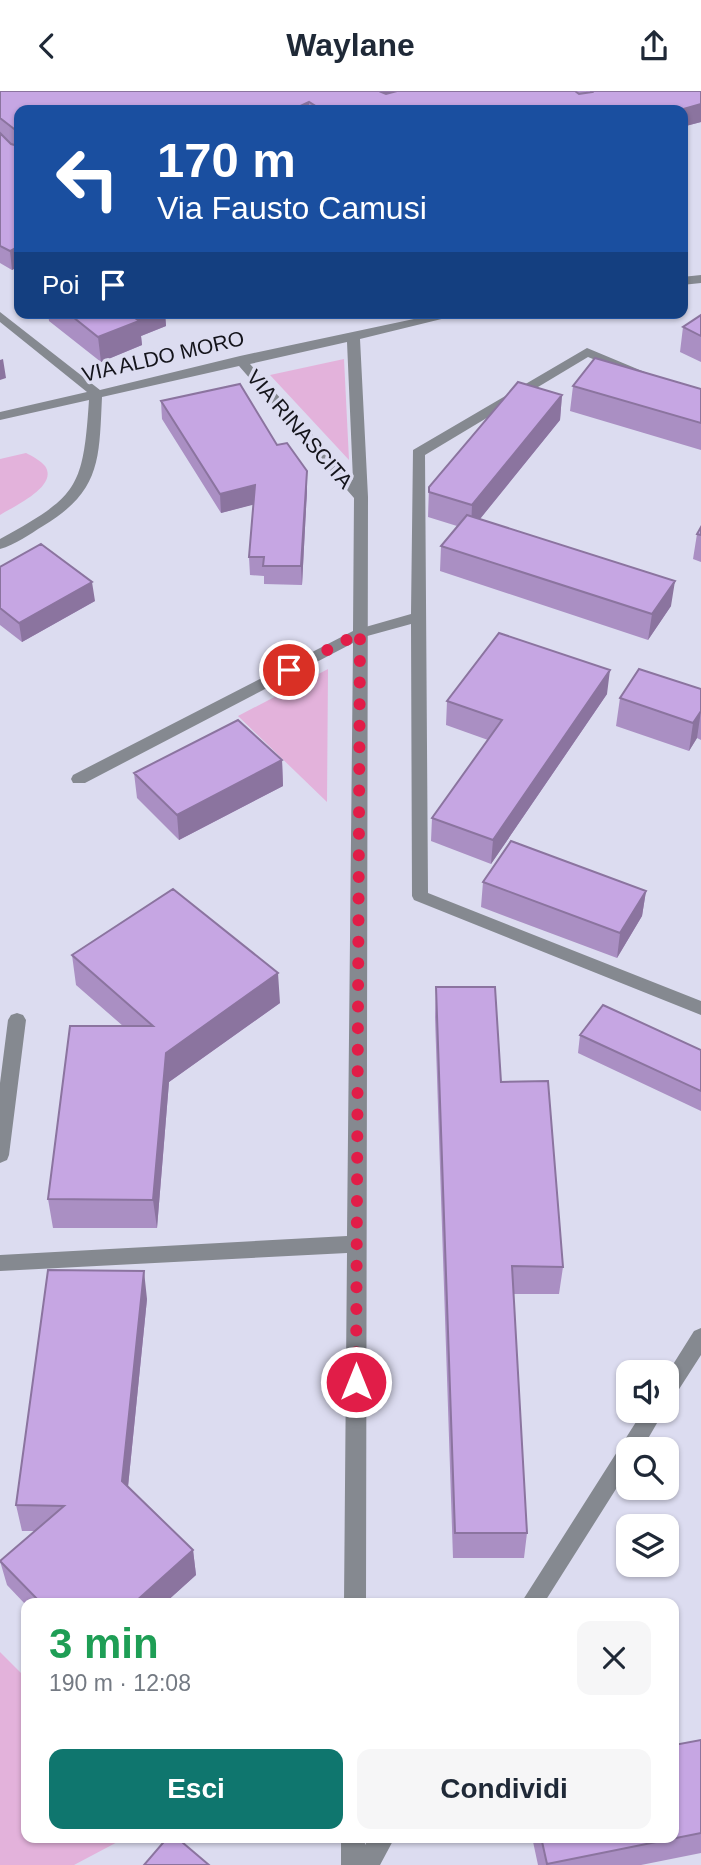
<!DOCTYPE html>
<html lang="it">
<head>
<meta charset="utf-8">
<style>
	:root { --surface:#fff; --page:#f6f6f7; --text:#1f2937; --muted:#747a83; --accent:#0f766e }
	body { margin:0; font-family:Helvetica,sans-serif; background:var(--page); color:var(--text); height:100vh; display:flex; flex-direction:column; font-size:26px; white-space:nowrap }
	* { box-sizing:border-box; margin:0 }
	p { font-size:23px; color:var(--muted) }
	.icon { flex:none; width:38px; height:38px; fill:none; stroke:currentColor; stroke-width:2; stroke-linecap:round; stroke-linejoin:round }
	.map { position:relative; flex:1; overflow:hidden }
	.details { position:absolute; left:21px; top:1507px; width:658px; height:245px; display:flex; flex-direction:column; background:var(--surface); border-radius:14px; box-shadow:0 2px 5px #0004 }
	.details>* { flex:none }
	.top-card { position:absolute; left:14px; top:14px; width:674px; height:214px; border-radius:14px; box-shadow:0 2px 5px #0004; background:#1a4fa0; color:#fff; overflow:hidden }
	.controls { position:absolute; left:616px; top:1269px; display:grid; gap:14px }
	.controls a { display:grid; place-items:center; width:63px; height:63px; border-radius:14px; background:var(--surface); box-shadow:0 2px 5px #0004; font-size:35px }
	.pin { position:absolute; display:grid; place-items:center; width:60px; height:60px; color:#fff; margin:-30px; border:4px solid #fff; border-radius:50%; box-shadow:0 2px 7px #0007 }
	.me { position:absolute; width:77px; margin:-38px; rotate:0deg; stroke-linejoin:round; filter:drop-shadow(0 0 5px #0008) }
	.turn { display:flex; align-items:center; gap:24px; height:147px; padding:0 28px; font-size:32px }
	.turn .icon { width:91px; height:91px; stroke-width:2.5 }
	.turn b { display:block; font-size:49px; line-height:60px }
	.then { display:flex; align-items:center; height:66px; padding:0 28px; background:#0003; gap:14px; font-size:26px }
	.round { display:grid; place-items:center; flex:none; width:74px; height:74px; border-radius:14px; background:var(--page) }
	.overview { display:flex; align-items:center; justify-content:space-between; height:119px; padding:0 28px }
	h1 { font-size:42px; font-weight:800; line-height:52px; color:#1e9e55 }
	.action { display:flex; gap:14px; margin-top:auto; padding:14px 28px }
	.action a { flex:1; height:80px; border-radius:14px; background:var(--accent); color:#fff; font-size:28px; font-weight:800; line-height:80px; text-align:center }
	.action a+a { background:var(--page); color:var(--text) }
	header { display:flex; justify-content:space-between; align-items:center; height:91px; padding:0 28px; background:var(--surface); font-size:32px; font-weight:800 }
	.map>svg:first-child { display:block }
</style>
</head>
<body>
<header><svg class="icon" aria-label="back" viewBox="0 0 24 24"><path d="M15 5l-7 7 7 7"/></svg>Waylane<svg class="icon" aria-label="share" viewBox="0 0 24 24"><path d="M12 15V3M7 8l5-5 5 5M5 13v7h14v-7"/></svg></header>
<div class="map">
<svg width="701" height="1774" viewBox="0 0 701 1774">
	<rect width="100%" height="100%" fill="#dcdcf0"/>
	<path fill="#e3b2db" d="M344,268L349,369L270,284Z
		M26,362C32,365 41,370 45,375C59,395 14,415 0,424V368Z
		M328,578L327,711L238,625Z
		M0,1561L26,1587V1746L125,1747L74,1774H0Z"/>
	<g fill="none" stroke-linecap="round" stroke-linejoin="round">
		<path fill="#858990" fill-rule="evenodd" d="M587,257L647,282L640,286L635,285L588,266L425,364L428,802L701,910V924L414,809L412,805L411,533L360,547L352,542L355,539L411,523L413,359Z"/>
		<path fill="#858990" fill-rule="evenodd" d="M701,184V192L682,194V186Z
			M0,221L100,299L240,265L442,222H466L360,248L368,406L366,1512H344L347,1162L0,1180V1164L347,1145L353,552L85,692H73L71,688L73,684L353,540L354,407L239,275L102,306C99,369 101,400 43,435C30,443 15,454 0,458V448C78,405 83,398 89,309L0,329V321L87,301L0,231ZM347,251L353,389L250,273Z
			M17,922L23,924L26,929L9,1064L7,1069L0,1072V992L8,929L11,924Z
			M701,1237V1264L674,1306L667,1309V1283L694,1240Z
			M643,1320H664L642,1358H628V1379L544,1512H521Z
			M341,1746H365V1754L369,1746H395L380,1774H341Z"/>
	</g>
	<path fill="#aa8fc3" d="M0,0L579,3L576,0H701V31L682,36V19H19V175L12,179L0,172Z
		M48,222H165L166,235L141,245L142,254L101,271L49,230Z
		M701,224V271L680,261L683,236Z
		M573,295L701,298V359L570,320Z
		M562,304L560,329L480,428L671,515L648,549L440,480L441,455L457,435L428,426L429,396Z
		M161,310L277,354L307,399L302,494L264,493V485L250,484L249,466L254,413L221,422L162,328Z
		M701,436V471L693,468L697,443Z
		M0,476L95,510L22,551L0,534Z
		M701,598V649L697,647L689,660L616,635L620,607Z
		M607,603L491,773L431,750L432,727L488,649L446,634L447,610Z
		M282,669L283,695L179,749L137,707L134,682Z
		M483,791L646,800L642,825L617,867L481,816Z
		M72,864L280,912L169,991L157,1137H53L48,1108L123,935L76,894Z
		M436,896L563,1176L559,1203H513L527,1442L524,1467H453L435,926Z
		M580,944L701,959V1020L578,962Z
		M147,1208L128,1396L193,1459L196,1484L165,1512H26V1514L7,1494L0,1470L35,1440H22L16,1414Z
		M701,1649V1762L641,1774H538L532,1746H674Z"/>
	<path fill="#8b749f" d="M377,0H426L378,13Z
		M309,11V19H292Z
		M701,13V31L682,36V19H680Z
		M19,155V175L12,179L10,160Z
		M135,222H165L166,235L141,245L142,254L101,271L98,246Z
		M3,268L6,287L0,289V269Z
		M562,304L560,329L471,439L472,414Z
		M307,380V399L302,494L301,475Z
		M255,394L256,413L221,422L220,403Z
		M675,490L671,515L648,549L652,523Z
		M92,491L95,510L22,551L19,532Z
		M610,579L607,603L491,773L493,749Z
		M701,620L697,647L689,660L693,632Z
		M282,669L283,695L179,749L177,724Z
		M646,800L642,825L617,867L620,842Z
		M278,882L280,912L169,991L157,1137L153,1109L166,962Z
		M144,1180L147,1208L126,1415L122,1390Z
		M193,1459L196,1484L165,1512H134Z"/>
	<path fill="#c6a6e3" stroke="#8b749f" stroke-width="2" d="M0,0H379L386,3L397,0H575L579,3L592,1L591,0H701V13L680,19H400L396,16L388,19H322L309,11L292,19H19V155L10,160L0,155V42L11,53L18,55V41L0,27Z
		M68,222H135L131,224L139,230L98,246Z
		M701,224V245L683,236Z
		M595,267L701,298V332L573,295Z
		M518,291L562,304L472,414L429,401V396Z
		M240,293L277,354L287,352L307,380L301,475H263L264,466H249L255,394L220,403L161,310Z
		M467,424L675,490L652,523L441,455Z
		M701,436V444L697,443Z
		M41,453L92,491L19,532L0,517V476Z
		M499,542L610,579L493,749L432,727L502,629L447,610Z
		M639,578L701,598V620L693,632L620,607Z
		M238,629L282,669L177,724L134,682Z
		M511,750L646,800L620,842L483,791Z
		M173,798L278,882L166,962L153,1109L48,1108L70,935H153L72,864Z
		M436,896H495L501,991L548,990L563,1176L512,1175L527,1442H455Z
		M603,914L701,959V1000L580,944Z
		M48,1179L144,1180L122,1390L193,1459L134,1512H41L0,1470L64,1415L16,1414Z
		M701,1649V1742L547,1773L541,1746H674V1654Z
		M168,1746H176L209,1774H144Z"/>
	<g fill="none" stroke-linecap="round" stroke-linejoin="round">
		<path stroke="#e11d48" stroke-width="12" stroke-dasharray="0 21.6" d="M289,579L360,542L356,1291"/>
	</g>
	<g text-anchor="middle" dominant-baseline="central" stroke-width="7" stroke-linejoin="round" paint-order="stroke">
		<g font-size="21" fill="#14141b" stroke="#dcdcf0">
			<text transform="translate(163 265) rotate(-13)">VIA ALDO MORO</text>
			<text transform="translate(300 338) rotate(49)">VIA RINASCITA</text>
		</g>
	</g>
</svg>
<div class="controls">
<a><svg class="icon" aria-label="sound" viewBox="0 0 24 24"><path d="M4 9h4l5-4v14l-5-4H4zM17 9q2 3 0 6"/></svg></a>
<a><svg class="icon" aria-label="search" viewBox="0 0 24 24"><circle cx="10" cy="10" r="6"/><path d="M15 15l6 6"/></svg></a>
<a><svg class="icon" aria-label="layers" viewBox="0 0 24 24"><path d="M12 4l9 5-9 5-9-5zM3 14l9 5 9-5"/></svg></a>
</div>
<div class="pin" style="left:289px;top:579px;background:#d93025"><svg class="icon" aria-label="arrive" viewBox="0 0 24 24"><path d="M6 21V4h12l-3 4 3 4H6"/></svg></div>
<svg class="me" style="left:356px;top:1291px" viewBox="-20 -20 40 40"><circle r="17" fill="#e11d48" stroke="#fff" stroke-width="3"/><path d="M0-11L8 9 0 5-8 9z" fill="#fff"/></svg>
<div class="top-card">
<div class="turn"><svg class="icon" aria-label="left" viewBox="0 0 24 24"><path d="M17 20v-9H6M10 6l-5 5 5 5"/></svg><div><b>170 m</b>Via Fausto Camusi</div></div>
<div class="then">Poi<svg class="icon" aria-label="arrive" viewBox="0 0 24 24"><path d="M6 21V4h12l-3 4 3 4H6"/></svg></div>
</div>
<section class="details">
<div class="overview"><div><h1>3 min</h1><p>190 m · 12:08</p></div><a class="round"><svg class="icon" aria-label="close" viewBox="0 0 24 24"><path d="M6 6l12 12M18 6L6 18"/></svg></a></div>
<div class="action"><a>Esci</a><a>Condividi</a></div>
</section>
</div>
</body>
</html>
